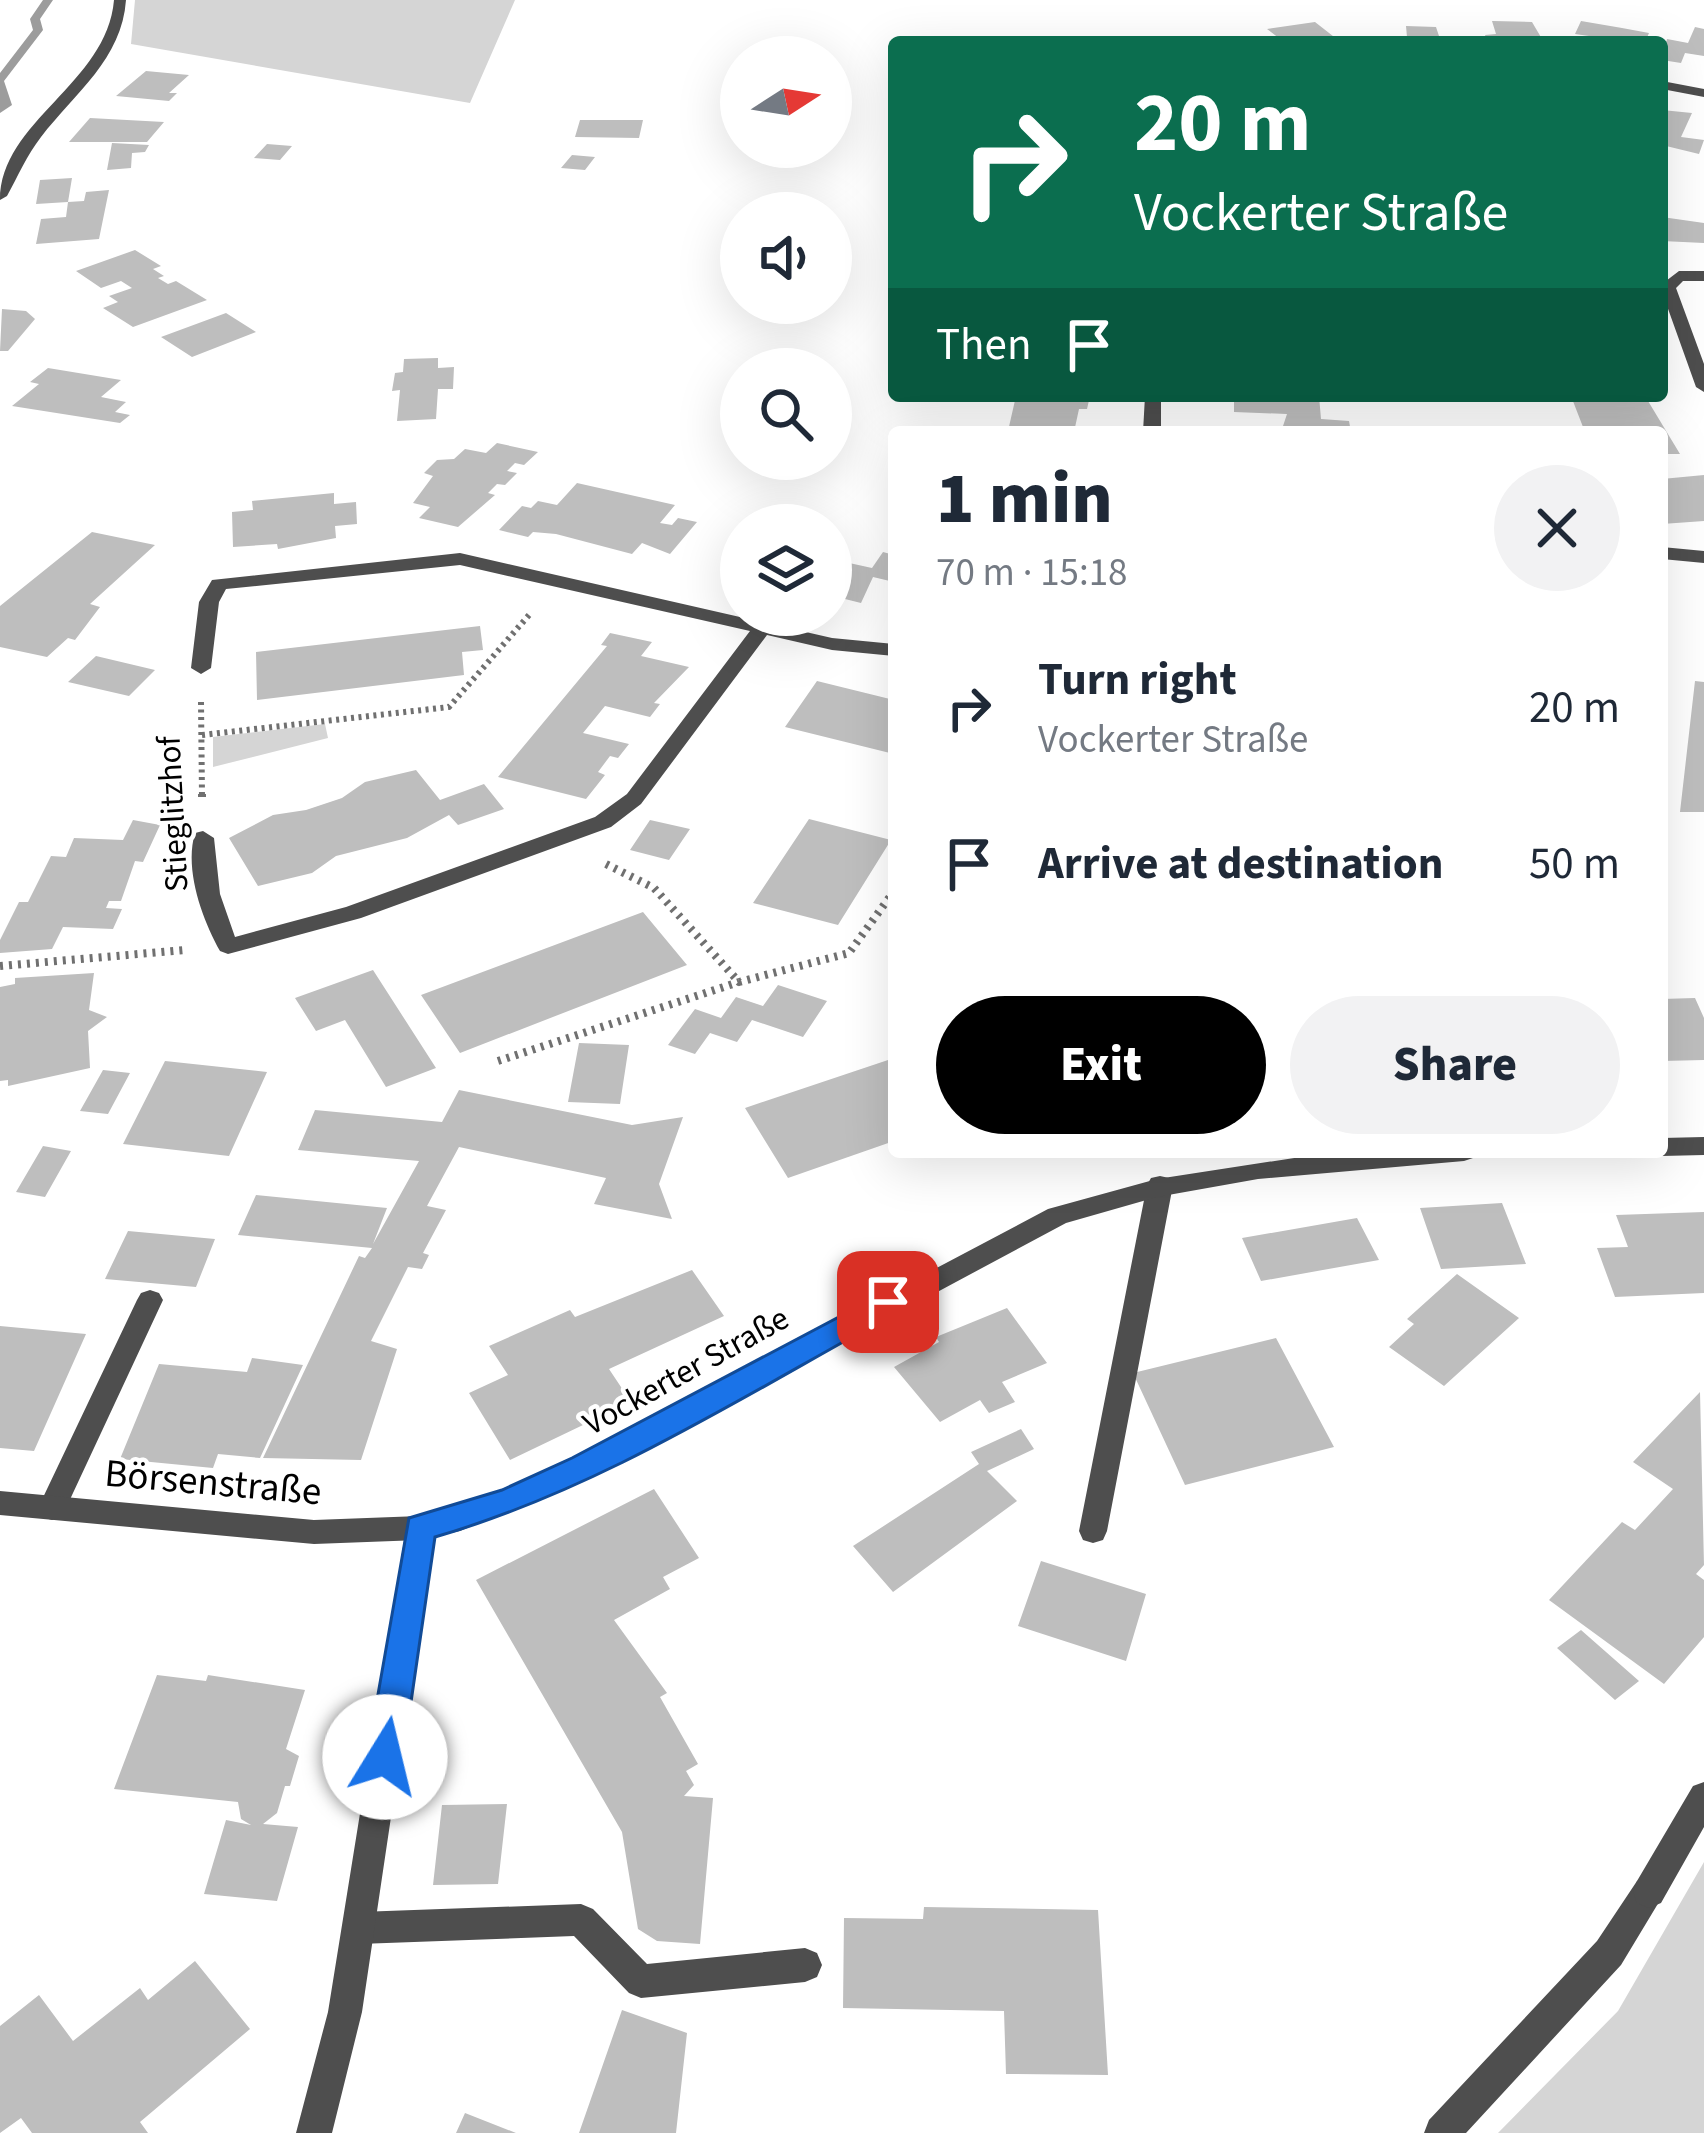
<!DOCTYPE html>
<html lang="en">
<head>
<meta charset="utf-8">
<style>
	:root { --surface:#fff; --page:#f2f2f3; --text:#1f2937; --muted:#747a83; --accent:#000 }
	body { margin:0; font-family:"Source Sans 3",sans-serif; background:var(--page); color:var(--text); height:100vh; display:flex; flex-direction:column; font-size:45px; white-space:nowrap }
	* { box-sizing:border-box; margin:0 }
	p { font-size:39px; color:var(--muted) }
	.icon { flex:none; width:66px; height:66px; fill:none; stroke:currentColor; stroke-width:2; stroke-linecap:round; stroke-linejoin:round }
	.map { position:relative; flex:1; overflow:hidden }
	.drawer { position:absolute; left:888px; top:426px; width:780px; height:732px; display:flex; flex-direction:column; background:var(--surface); border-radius:12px; box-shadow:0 12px 48px #0002 }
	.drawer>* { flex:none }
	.top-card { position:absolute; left:888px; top:36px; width:780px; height:366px; border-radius:12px; box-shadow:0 12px 48px #0002; background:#0b6e4f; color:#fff; overflow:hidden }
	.needle { width:78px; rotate:78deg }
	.controls { position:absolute; left:720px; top:36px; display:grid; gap:24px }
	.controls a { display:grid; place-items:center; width:132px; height:132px; border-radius:50%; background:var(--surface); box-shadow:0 12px 48px #0002; font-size:60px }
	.pin { position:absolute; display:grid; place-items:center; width:102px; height:102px; color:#fff; margin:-51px; border-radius:24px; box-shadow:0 6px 18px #0006 }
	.me { position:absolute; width:132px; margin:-66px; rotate:9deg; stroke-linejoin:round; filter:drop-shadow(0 0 9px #0008) }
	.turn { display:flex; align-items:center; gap:42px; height:252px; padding:0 48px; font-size:54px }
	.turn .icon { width:156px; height:156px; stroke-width:2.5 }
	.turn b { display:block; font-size:84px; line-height:102px }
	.then { display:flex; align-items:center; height:114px; padding:0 48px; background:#0003; gap:24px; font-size:45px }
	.round { display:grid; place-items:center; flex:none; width:126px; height:126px; border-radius:63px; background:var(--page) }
	.overview { display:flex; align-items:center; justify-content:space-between; height:204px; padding:0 48px }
	h1 { font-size:72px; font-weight:800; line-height:90px }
	.primary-button { display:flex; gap:24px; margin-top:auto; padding:24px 48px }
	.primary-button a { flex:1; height:138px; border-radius:72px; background:var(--accent); color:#fff; font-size:48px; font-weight:800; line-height:138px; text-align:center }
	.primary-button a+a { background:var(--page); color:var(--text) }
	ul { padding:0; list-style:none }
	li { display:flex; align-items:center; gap:36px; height:156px; padding:0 48px }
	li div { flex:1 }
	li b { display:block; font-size:45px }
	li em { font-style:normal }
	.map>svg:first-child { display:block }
</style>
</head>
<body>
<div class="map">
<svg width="1704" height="2133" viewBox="0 0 1704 2133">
	<rect width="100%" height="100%" fill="#fff"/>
	<path fill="#d5d5d5" d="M135,0H515L470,103L131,44Z
		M325,724L328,738L213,767V737Z
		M1704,1862V2133H1498L1618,2011Z"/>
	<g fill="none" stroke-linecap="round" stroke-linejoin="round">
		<path fill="#9c9c9c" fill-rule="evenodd" d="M43,0H53L40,19L43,30L4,81L12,105L0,113V73L33,30L30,19Z"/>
	</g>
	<path fill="#bebebe" d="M1492,21L1532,22L1542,39L1488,42L1485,35L1496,34Z
		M1581,21L1622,28L1649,33L1645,42H1587L1589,36L1575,34Z
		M1315,22L1338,40L1284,42L1267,29Z
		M1406,26L1436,27L1441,42H1392L1390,36L1407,37Z
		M1695,27L1704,29V56L1685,53L1681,63L1662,60L1667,39L1688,43Z
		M146,71L189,75L169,93H177L169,101L116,96Z
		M1662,110L1692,113L1681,137L1704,140L1699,154L1662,145Z
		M90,118L164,122L147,142H69Z
		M580,120H643L639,138L575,137Z
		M112,143L149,145L145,152L132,153L131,168L107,170Z
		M267,144L292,146L280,160L254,158Z
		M572,155L595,157L585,170L561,168Z
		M72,178L68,202L36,204L40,180Z
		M109,190L99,239L36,244L41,219L66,217L68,202L84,201L86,192Z
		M1662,217L1704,223V243L1662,241Z
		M135,250L161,266L153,269L164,276L158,278L168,284L176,281L207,300L133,327L103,308L118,302L109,296L132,288L121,281L101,288L76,271Z
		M2,309L26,311L35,319L8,351H0Z
		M226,313L256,332L192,357L161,337Z
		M438,358V368L454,367L453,389H438L436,419L397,421L400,390L392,391L395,373L403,372L404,359Z
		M48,368L121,380L101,397L126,402L115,412L130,415L120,423L12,406L39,384L30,382Z
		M1016,396L1048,397L1090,396L1087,409H1079L1074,432L1008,431Z
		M1234,396H1319L1321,419L1349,421L1351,432H1281L1287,414L1234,412Z
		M1571,396H1645L1680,454H1662V432L1583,427Z
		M497,443L538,452L524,465L515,463L507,471L517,473L505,485L497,484L488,493L495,495L458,527L419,518L430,507L413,503L433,476L424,473L437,460L454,459L465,449L486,453Z
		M1704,475V521L1662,524V479Z
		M577,483L675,505L660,523L672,525L678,518L697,522L670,554L642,543L632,554L556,534L533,532L528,537L499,530L522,506L531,508L538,501L557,505Z
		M334,493V504L356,502L357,524L335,526L336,538L278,549L277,544L233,547L232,512L253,510L252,501Z
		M92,532L155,545L90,604L100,607L75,640L68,638L47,657L0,647V606Z
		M883,552L894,555V582L873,577L861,603L837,597L831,604V559L872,568Z
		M480,626L483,650L462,652L464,675L257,700L256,652Z
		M610,633L652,642L641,656L689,667L654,703L660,704L650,717L605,706L583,733L629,744L618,758L610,756L598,772L605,775L586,799L498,777L607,646L601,645Z
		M96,656L155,670L129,696L68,682Z
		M817,681L894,700V754L785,727Z
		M1695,681L1704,682V812H1680Z
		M416,770L440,800L484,784L504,809L458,825L449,815L407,838L336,856L312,873L258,886L229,838L273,815L306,810L342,798L365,782Z
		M809,819L891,840L838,925L753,903Z
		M133,820L160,825L143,862L135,861L121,901H109L106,908L122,909L113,929L63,927L52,949L0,953V940L19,902H28L51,856L66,857L74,838L123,840Z
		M650,820L690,829L669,860L630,850Z
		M643,912L687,965L460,1053L421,995Z
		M373,970L436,1068L386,1087L345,1020L316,1031L295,998Z
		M94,973L89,1010L107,1017L88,1031L90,1068L8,1086V1080L0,1081V987L15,984V978Z
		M778,985L827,1001L803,1037L752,1020L737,1042L710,1033L695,1054L668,1045L695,1009L721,1018L736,997L763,1006Z
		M1695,998L1704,1018V1060L1662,1061V999Z
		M579,1043L629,1045L620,1104L568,1102Z
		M894,1058V1141L788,1178L745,1108Z
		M165,1061L267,1072L229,1156L123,1144Z
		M103,1070L130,1073L108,1114L80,1111Z
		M459,1090L632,1125L683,1117L659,1184L672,1219L594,1204L606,1178L459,1147L427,1206L446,1210L423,1253L429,1255L422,1269L408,1267L371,1341L397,1349L361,1460L263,1458L359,1256L365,1258L372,1248L238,1235L256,1195L387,1208L373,1244L419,1161L298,1150L315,1110L442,1122Z
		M43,1146L71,1151L45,1197L16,1192Z
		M1502,1203L1526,1264L1441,1269L1420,1208Z
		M1704,1212V1293L1615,1297L1597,1248L1628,1247L1616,1215Z
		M1357,1218L1379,1260L1261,1281L1242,1238Z
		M128,1231L215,1239L196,1287L105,1279Z
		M692,1270L724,1316L609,1369L631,1402L510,1460L469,1393L508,1375L489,1346L570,1310L575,1317Z
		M1457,1274L1519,1318L1444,1386L1389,1347L1414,1324L1407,1319Z
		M1007,1308L1047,1363L1002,1382L1015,1402L989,1413L980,1400L940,1422L894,1367L939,1342L936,1337Z
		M0,1326L86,1334L34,1451L0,1448Z
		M1276,1338L1334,1447L1185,1485L1133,1373Z
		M252,1358L303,1365L260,1458L218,1454L213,1468L120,1459L159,1364L247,1372Z
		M1700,1392L1704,1565L1696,1574L1704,1580V1637L1664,1684L1549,1600L1622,1522L1635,1530L1673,1489L1633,1462Z
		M1021,1429L1034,1449L987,1471L1017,1501L893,1592L853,1546L979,1464L971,1452Z
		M654,1489L699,1558L663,1577L670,1589L614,1620L667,1693L660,1697L698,1764L686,1771L694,1785L684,1796L713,1798L700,1944L657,1941L638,1929L622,1832L476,1580Z
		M1041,1561L1146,1594L1126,1661L1018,1626Z
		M1581,1630L1639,1681L1615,1700L1557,1648Z
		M157,1675L206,1681L208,1675L305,1690L286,1749L299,1756L290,1786H285L277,1813L263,1824L298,1827L277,1901L204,1894L226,1820L251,1825L241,1819L238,1802L114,1789Z
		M507,1804L498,1884L433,1885L442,1805Z
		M924,1907L1098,1910L1108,2075L1006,2074L1004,2011L843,2008L844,1918L923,1919Z
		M195,1961L250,2029L140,2122L148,2133H32L21,2118L0,2133V2026L39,1995L73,2041L140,1988L148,2000Z
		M622,2010L687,2033L676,2133H579Z
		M465,2113L516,2133H456Z"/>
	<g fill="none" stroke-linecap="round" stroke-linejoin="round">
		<path stroke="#707070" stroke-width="6" stroke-dasharray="3 4.5" stroke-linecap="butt" d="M201,702L202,797
			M202,735L449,707L529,615"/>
		<path stroke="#707070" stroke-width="8" stroke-dasharray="3 6" stroke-linecap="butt" d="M202,794V801
			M606,864L654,888L739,982L849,953L894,891
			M0,966L185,950
			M498,1061L739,982"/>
		<path fill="#4e4e4e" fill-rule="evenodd" d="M1160,1176L1169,1178L1173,1185L1107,1531L1103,1540L1093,1543L1083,1540L1079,1531L1147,1185L1151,1178Z
			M150,1290L159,1293L163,1300L66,1508L62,1517L52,1520L42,1517L38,1508L137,1300L141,1293Z
			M1649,1876L1661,1881L1665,1892L1621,1965L1466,2133H1424L1429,2120L1597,1941L1637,1881Z
			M581,1904L593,1909L647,1964L805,1948L817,1953L822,1965L817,1977L805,1982L641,1998L629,1993L574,1936L359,1944L347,1940L342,1928L347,1916L359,1912Z"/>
		<path fill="#4e4e4e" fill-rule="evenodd" d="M114,0H126C122,59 75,93 41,137C27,155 18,176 7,196L0,200C0,121 107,84 114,0Z
			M1662,81L1704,89V97L1662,89Z
			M1679,271H1704V281H1683L1676,288L1704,364V392L1696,387L1662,292V284Z
			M1145,396H1161V432H1143Z
			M1662,547L1704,551V563L1662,559Z
			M460,553L832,638L894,644V656L832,650L767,635L641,804L611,827L361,918L228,954L220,951C202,919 184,869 195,833L203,831L214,838L220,894L235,937L346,907L595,817L627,794L750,631L460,565L226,589L219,602L211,668L201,674L191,668L199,602L212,580Z
			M420,1516L430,1519L434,1528L362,2012L332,2133H296L328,2012L406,1528L410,1519Z
			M1704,1782V1827L1661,1903L1649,1908L1637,1903L1633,1892L1637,1881L1693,1786Z"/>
		<path fill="#4e4e4e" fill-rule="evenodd" d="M1704,1137V1155L1662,1156L1652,1152H1662V1138Z
			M1333,1152H1476L1473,1158L1464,1161L1258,1179L1157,1197L1066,1223L594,1476L460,1531L420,1540L314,1544L0,1515V1491L314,1520L420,1516L457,1507L574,1460L1048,1209L1157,1179Z"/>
	</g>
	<path fill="#1a73e8" stroke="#114b97" stroke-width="3" d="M888,1291L903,1302L899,1311C748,1393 601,1489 435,1537L403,1757L398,1769L385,1774L372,1769L367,1757L409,1518L502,1490L572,1458Z"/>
	<g text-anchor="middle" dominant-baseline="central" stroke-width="9" stroke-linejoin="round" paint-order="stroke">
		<g font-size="33" fill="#000" stroke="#fff">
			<text transform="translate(173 814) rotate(-93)">Stieglitzhof</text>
			<text transform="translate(686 1371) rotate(-29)">Vockerter Straße</text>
		</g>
		<g font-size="39" fill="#000" stroke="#fff">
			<text transform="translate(213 1483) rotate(5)">Börsenstraße</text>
		</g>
	</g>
</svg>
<div class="controls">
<a><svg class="needle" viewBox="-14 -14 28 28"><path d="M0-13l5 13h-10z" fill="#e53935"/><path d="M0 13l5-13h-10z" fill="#747a83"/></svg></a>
<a><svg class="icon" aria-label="sound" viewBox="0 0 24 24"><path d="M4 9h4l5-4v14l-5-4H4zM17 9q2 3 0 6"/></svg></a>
<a><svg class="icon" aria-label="search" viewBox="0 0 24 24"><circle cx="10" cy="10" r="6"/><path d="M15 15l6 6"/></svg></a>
<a><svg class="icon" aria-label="layers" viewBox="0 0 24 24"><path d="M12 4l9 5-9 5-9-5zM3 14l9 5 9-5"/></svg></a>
</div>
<div class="pin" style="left:888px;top:1302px;background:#d93025"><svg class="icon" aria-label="arrive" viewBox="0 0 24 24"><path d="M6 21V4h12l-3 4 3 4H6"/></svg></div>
<svg class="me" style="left:385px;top:1757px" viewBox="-20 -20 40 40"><circle r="19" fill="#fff"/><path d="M0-13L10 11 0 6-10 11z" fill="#1a73e8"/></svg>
<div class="top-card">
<div class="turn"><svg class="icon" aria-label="right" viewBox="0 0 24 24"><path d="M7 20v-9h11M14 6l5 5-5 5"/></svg><div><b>20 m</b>Vockerter Straße</div></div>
<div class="then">Then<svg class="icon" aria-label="arrive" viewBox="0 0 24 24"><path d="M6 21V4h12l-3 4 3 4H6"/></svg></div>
</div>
<section class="drawer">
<div class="overview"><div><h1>1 min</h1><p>70 m · 15:18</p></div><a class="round"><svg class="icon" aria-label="close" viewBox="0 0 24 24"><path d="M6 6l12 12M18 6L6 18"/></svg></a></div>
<ul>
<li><svg class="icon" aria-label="right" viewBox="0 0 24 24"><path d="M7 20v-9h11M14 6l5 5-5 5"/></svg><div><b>Turn right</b><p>Vockerter Straße</p></div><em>20 m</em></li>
<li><svg class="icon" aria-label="arrive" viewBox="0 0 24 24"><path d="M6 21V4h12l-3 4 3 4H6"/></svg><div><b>Arrive at destination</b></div><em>50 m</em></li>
</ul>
<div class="primary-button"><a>Exit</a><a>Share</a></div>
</section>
</div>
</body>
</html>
